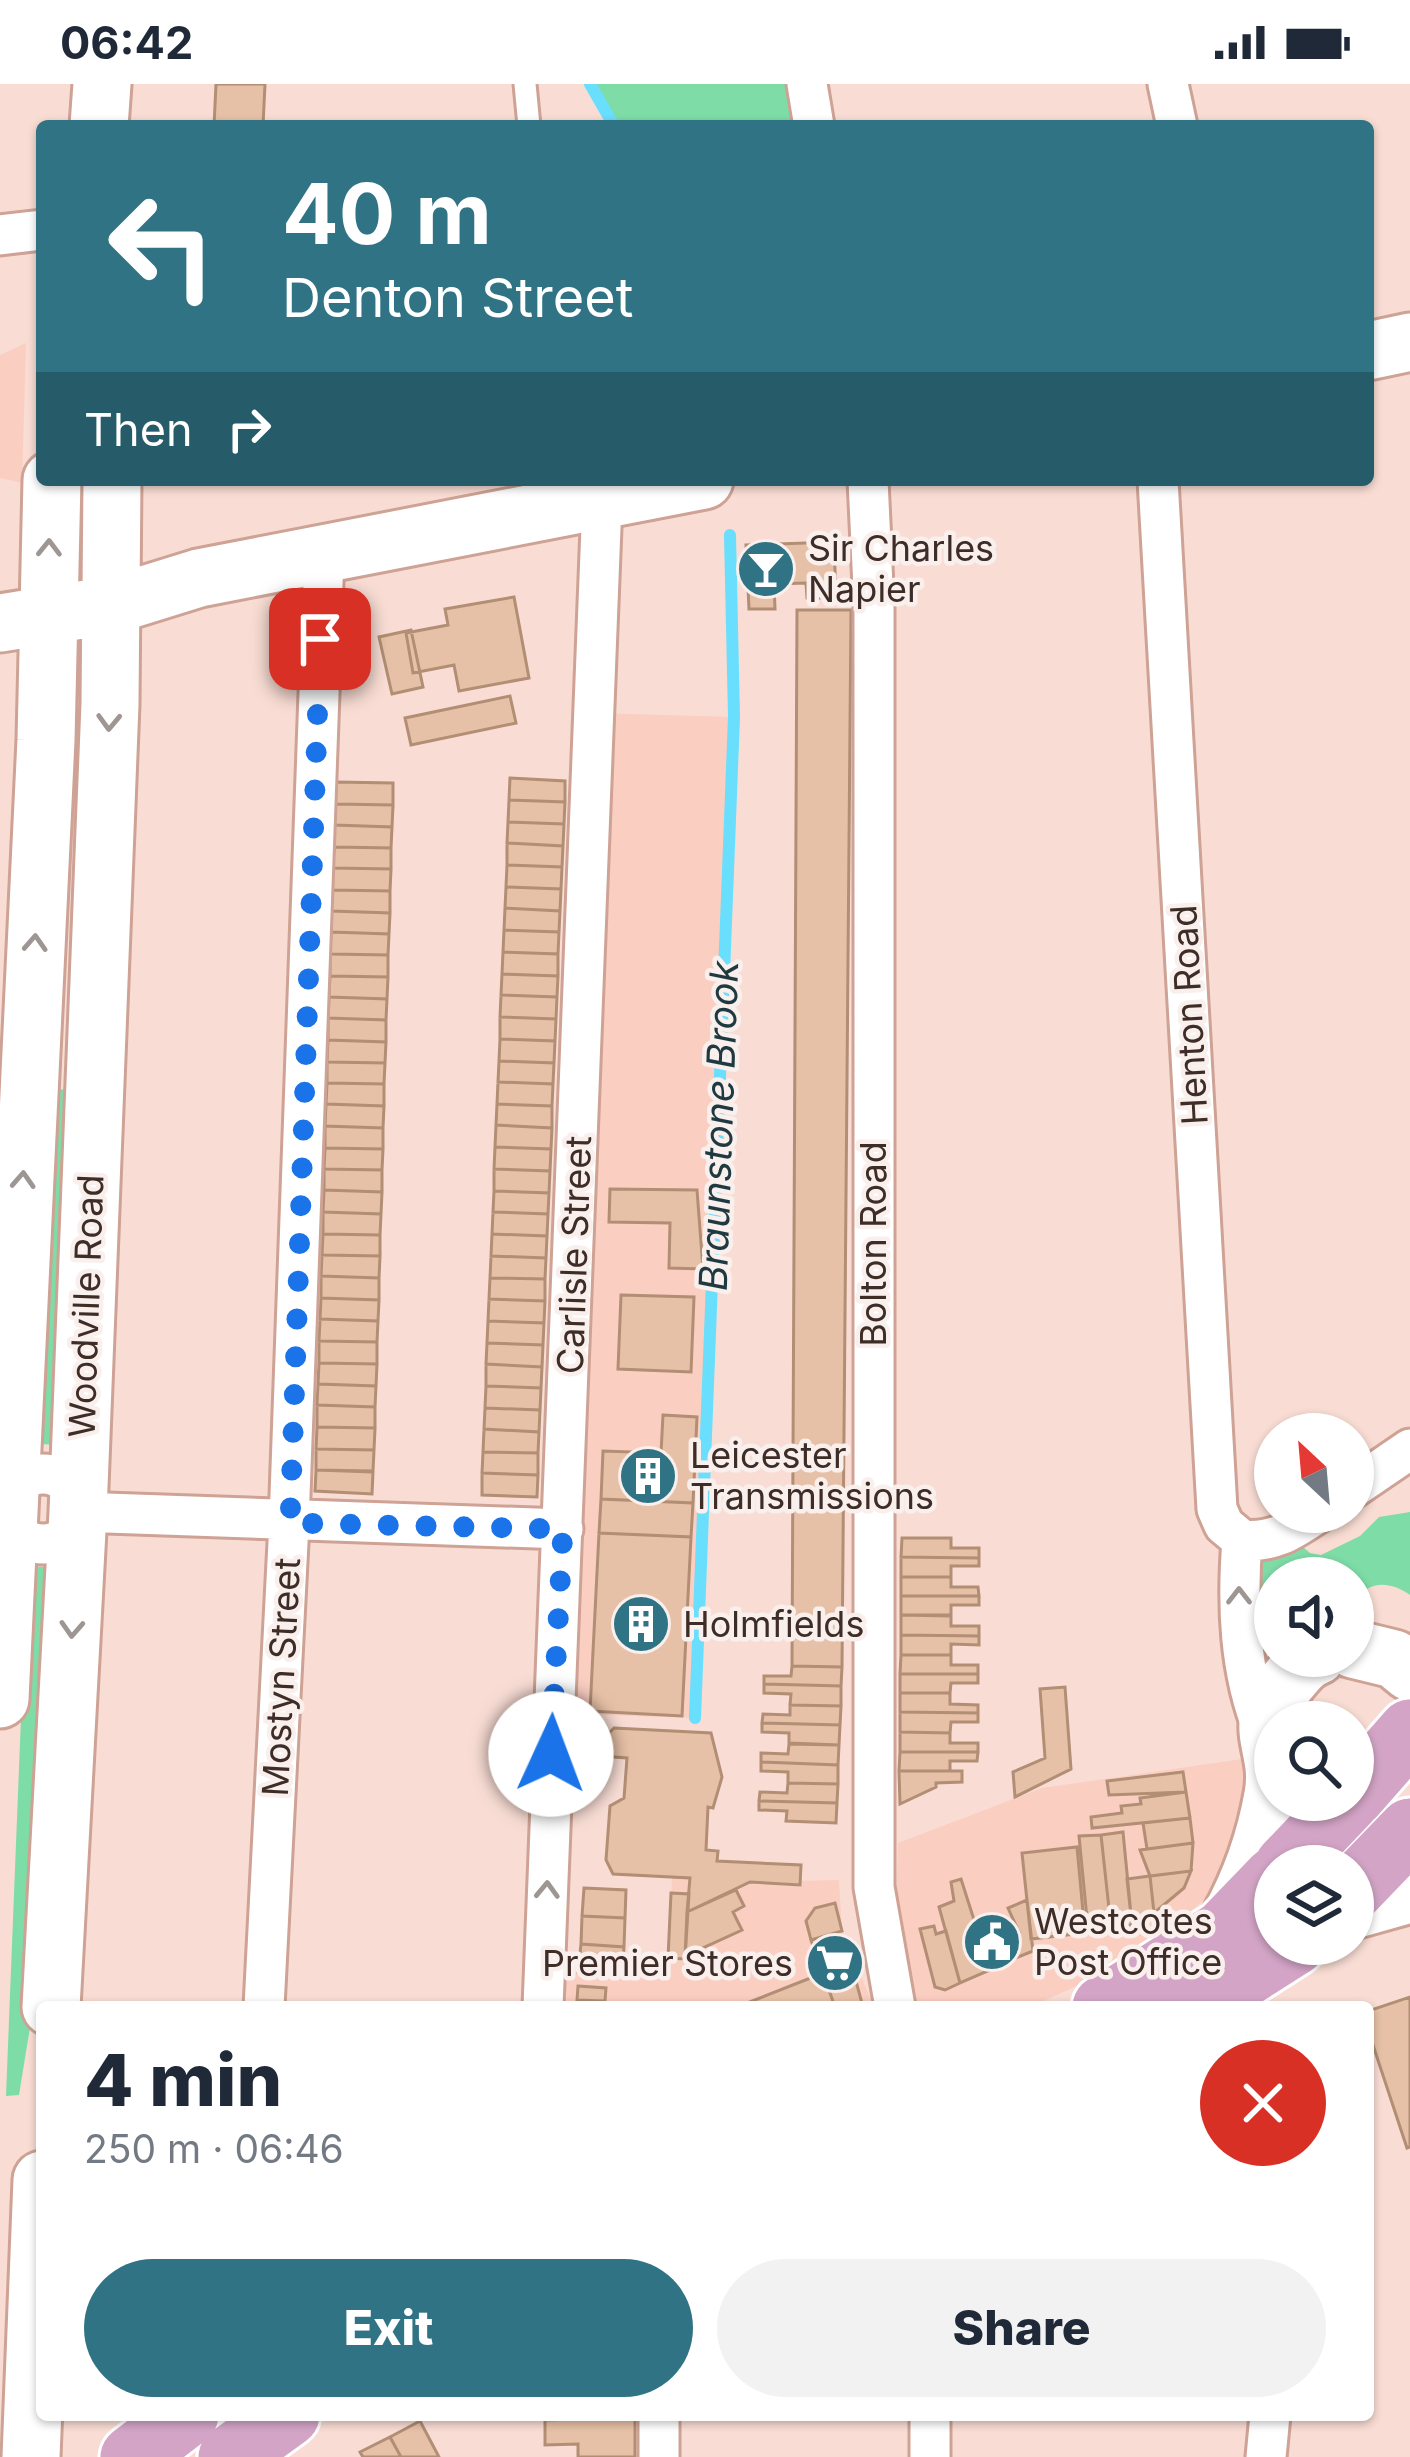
<!DOCTYPE html>
<html lang="en">
<head>
<meta charset="utf-8">
<style>
	:root { --surface:#fff; --page:#f2f2f3; --text:#1f2937; --muted:#747a83; --accent:#307384 }
	body { margin:0; font-family:Inter,sans-serif; background:var(--page); color:var(--text); height:100vh; display:flex; flex-direction:column; font-size:45px; white-space:nowrap }
	* { box-sizing:border-box; margin:0 }
	p { font-size:39px; color:var(--muted) }
	.icon { flex:none; width:66px; height:66px; fill:none; stroke:currentColor; stroke-width:2; stroke-linecap:round; stroke-linejoin:round }
	.map { position:relative; flex:1; overflow:hidden }
	.drawer { position:absolute; left:36px; top:1917px; width:1338px; height:420px; display:flex; flex-direction:column; background:var(--surface); border-radius:12px; box-shadow:0 3px 9px #0004 }
	.drawer>* { flex:none }
	.top-card { position:absolute; left:36px; top:36px; width:1338px; height:366px; border-radius:12px; box-shadow:0 3px 9px #0004; background:#307384; color:#fff; overflow:hidden }
	.needle { width:78px; rotate:334deg }
	.fabs { position:absolute; left:1254px; top:1329px; display:grid; gap:24px }
	.fabs a { display:grid; place-items:center; width:120px; height:120px; border-radius:50%; background:var(--surface); box-shadow:0 3px 9px #0004; font-size:60px }
	.pin { position:absolute; display:grid; place-items:center; width:102px; height:102px; color:#fff; margin:-51px; border-radius:24px; box-shadow:0 6px 18px #0006 }
	.me { position:absolute; width:132px; margin:-66px; rotate:2deg; stroke-linejoin:round; filter:drop-shadow(0 0 9px #0008) }
	.turn { display:flex; align-items:center; gap:42px; height:252px; padding:0 48px; font-size:54px }
	.turn .icon { width:156px; height:156px; stroke-width:2.5 }
	.turn b { display:block; font-size:84px; line-height:102px }
	.then { display:flex; align-items:center; height:114px; padding:0 48px; background:#0003; gap:24px; font-size:45px }
	.round { display:grid; place-items:center; flex:none; width:126px; height:126px; border-radius:63px; background:var(--page) }
	.head { display:flex; align-items:center; justify-content:space-between; height:204px; padding:0 48px }
	h1 { font-size:72px; font-weight:800; line-height:90px }
	.action { display:flex; gap:24px; margin-top:auto; padding:24px 48px }
	.action a { flex:1; height:138px; border-radius:72px; background:var(--accent); color:#fff; font-size:48px; font-weight:800; line-height:138px; text-align:center }
	.action a+a { background:var(--page); color:var(--text) }
	.status { display:flex; justify-content:space-between; align-items:center; height:84px; padding:0 60px; background:var(--surface); direction:ltr }
	.status svg { height:33px; fill:currentColor }
	.map>svg:first-child { display:block }
</style>
</head>
<body>
<div class="status"><b>06:42</b><svg viewBox="0 0 49 12"><path d="M0 12V9h3v3zM5 12V6h3v6zM10 12V3h3v9zM15 12V0h3v12zM26 1h20v11H26zM47 4h2v5h-2z"/></svg></div>
<div class="map">
<svg width="1410" height="2373" viewBox="0 0 1410 2373">
	<rect width="100%" height="100%" fill="#f9ddd4"/>
	<path fill="#facec1" d="M26,259L22,399L0,394V271Z
		M594,629L734,633L695,1634L570,1630Z
		M1249,1674L1253,1692L1219,1802L1167,1849L1115,1885L1030,1923H915L895,1861L898,1759L1042,1704Z
		M672,1794H690L688,1828L750,1798L839,1796L842,1847L874,1923H562L564,1887L647,1892L667,1885Z"/>
	<path fill="#7edca7" d="M590,0H806L812,42H614Z
		M48,1005L80,1006L67,1361L35,1360Z
		M1410,1428V1511C1388,1496 1369,1497 1353,1518V1494H1275V1528L1262,1506L1257,1481L1277,1441L1310,1469L1321,1471L1360,1452L1379,1433Z
		M27,1482L60,1484L46,1845L19,2011L6,2012Z"/>
	<g fill="none" stroke-linecap="round" stroke-linejoin="round">
		<path stroke="#6adefd" stroke-width="12" d="M590,0L614,42
			M695,1634L734,633L730,451"/>
	</g>
	<path fill="#e7c1a7" stroke="#b18e74" stroke-width="3" d="M216,0H265L263,42H214Z
		M834,458L836,514H807L806,499L774,500L775,525H749L746,461Z
		M514,513L529,594L459,607L454,581L413,589L406,549L448,541L445,525Z
		M797,526H851L842,1583L792,1582Z
		M411,546L423,603L392,610L379,553Z
		M510,612L516,639L411,661L405,634Z
		M510,694L565,697V718L509,716Z
		M335,698L393,699V721L335,720Z
		M509,716L565,718L564,740L508,738Z
		M335,720L393,721L392,743L334,741Z
		M508,738L564,740L563,762L507,759Z
		M334,741L392,743L391,764L334,763Z
		M507,759L563,762L562,783L507,781Z
		M334,763L391,764V785L333,784Z
		M507,781L562,783L561,805L506,803Z
		M333,784L391,785L390,807L332,806Z
		M506,803L561,805L560,827L505,824Z
		M332,806L390,807V829L331,827Z
		M505,824L560,827L559,848L504,846Z
		M331,827L390,829L389,850L331,848Z
		M504,846L559,848L558,870L503,868Z
		M331,848L389,850L388,871L330,870Z
		M503,868L558,870V892L502,890Z
		M330,870L388,871V893L330,892Z
		M502,890L558,892L557,913L501,911Z
		M330,892L388,893L387,915L329,913Z
		M501,911L557,913L556,935L500,933Z
		M329,913L387,915L386,936L328,934Z
		M500,933L556,935L555,957L500,955Z
		M328,934L386,936V958L328,956Z
		M500,955L555,957L554,979L499,977Z
		M328,956L386,958L385,979L327,978Z
		M499,977L554,979L553,1000L498,998Z
		M327,978L385,979L384,1000L327,999Z
		M498,998L553,1000L552,1022L497,1020Z
		M327,999L384,1000V1022L326,1020Z
		M326,1020L384,1022L383,1044L325,1042Z
		M497,1020L552,1022V1044L496,1041Z
		M496,1041L552,1044L551,1065L495,1063Z
		M325,1042L383,1044V1065L325,1064Z
		M495,1063L551,1065L550,1087L494,1085Z
		M325,1064L383,1065L382,1086L324,1085Z
		M324,1085L382,1086V1108L324,1106Z
		M494,1085L550,1087L549,1109L494,1107Z
		M610,1105L697,1106L703,1185L669,1184L670,1139L609,1138Z
		M324,1106L382,1108L381,1130L323,1128Z
		M494,1107L549,1109L548,1130L493,1128Z
		M323,1128L381,1130L380,1151L323,1150Z
		M493,1128L548,1130L547,1152L492,1150Z
		M323,1150L380,1151V1172L322,1171Z
		M492,1150L547,1152L546,1174L491,1172Z
		M322,1171L380,1172L379,1194L321,1192Z
		M491,1172L546,1174L545,1195L490,1194Z
		M321,1192L379,1194V1216L321,1214Z
		M490,1194L545,1195V1217L489,1215Z
		M621,1211L694,1213L691,1288L618,1285Z
		M321,1214L379,1216L378,1237L320,1235Z
		M489,1215L545,1217L544,1239L488,1237Z
		M320,1235L378,1237L377,1258L319,1257Z
		M488,1237L544,1239L543,1261L487,1259Z
		M319,1257L377,1258V1280L319,1279Z
		M487,1259L543,1261L542,1283L486,1280Z
		M319,1279L377,1280L376,1302L318,1300Z
		M486,1280L542,1283L541,1304L486,1302Z
		M318,1300L376,1302L375,1323L317,1321Z
		M486,1302L541,1304L540,1326L485,1324Z
		M317,1321L375,1323V1344L317,1343Z
		M485,1324L540,1326L539,1348L484,1345Z
		M663,1331L697,1333L693,1419L601,1415L603,1367L661,1369Z
		M317,1343L375,1344L374,1366L316,1365Z
		M484,1345L539,1348L538,1369L483,1368Z
		M316,1365L374,1366L373,1387L316,1386Z
		M483,1368L538,1369V1391L482,1389Z
		M316,1386L373,1388L372,1410L315,1407Z
		M482,1389L538,1391L537,1413L482,1411Z
		M601,1415L693,1419L691,1453L599,1449Z
		M599,1449L691,1453L682,1632L590,1627Z
		M902,1454H951V1464H979V1474L901,1473Z
		M901,1473L979,1474V1482H951V1493H901Z
		M901,1493H951V1503H978L979,1512H901Z
		M901,1512H979V1521H951V1531H901Z
		M901,1531L951,1532V1542H979V1552L901,1551Z
		M901,1551L979,1552V1561L951,1560V1571H901Z
		M901,1571H951V1581H978V1590H900Z
		M792,1582L842,1583L841,1602L764,1600V1592H791Z
		M900,1590H978V1599H951L950,1609H900Z
		M764,1600L841,1602V1622L790,1621L791,1610L764,1609Z
		M1065,1603L1071,1685L1015,1713L1013,1688L1045,1674L1040,1605Z
		M900,1609H950V1620L978,1621V1629L900,1628Z
		M790,1621L841,1622L840,1641L762,1639L763,1630L790,1631Z
		M900,1628L978,1629V1638H951L950,1649L900,1648Z
		M762,1639L840,1641L839,1661L789,1659V1649L762,1648Z
		M614,1644L711,1649L722,1693L713,1724L708,1723L706,1766L718,1767L717,1777L801,1781L800,1801L750,1798L687,1828L690,1794L613,1790L606,1776L610,1722L624,1714L627,1674L614,1673L604,1663V1654Z
		M900,1648L950,1649V1659H978V1668H900Z
		M789,1660L839,1661L838,1681L761,1678V1669L788,1670Z
		M900,1668H978L977,1677H950V1687H899Z
		M761,1678L838,1681V1700L788,1699V1688L761,1687Z
		M899,1687H962V1698L936,1699V1703L900,1720Z
		M1183,1688L1186,1708L1109,1711L1107,1697Z
		M788,1699L838,1700L837,1719L759,1717L760,1708L787,1709Z
		M1186,1708L1190,1734L1092,1744L1091,1733L1122,1729L1121,1722L1141,1720L1140,1714Z
		M759,1717L837,1719L836,1739L786,1737L787,1727L759,1726Z
		M1190,1734L1193,1759L1147,1765L1143,1739Z
		M1123,1748L1132,1841L1111,1843L1101,1751Z
		M1101,1751L1111,1843L1088,1845L1079,1752Z
		M1193,1759L1191,1787L1150,1792L1140,1766Z
		M1077,1763L1085,1849L1031,1855L1022,1769Z
		M1191,1787L1184,1804L1154,1829L1150,1792Z
		M1150,1792L1154,1829L1132,1841L1127,1795Z
		M961,1795L990,1886L960,1899L939,1823L954,1817L951,1798Z
		M584,1804L626,1806L625,1834L582,1832Z
		M736,1806L744,1822L733,1828L742,1846L685,1872L687,1828Z
		M671,1809L689,1810L685,1875L668,1874Z
		M1027,1816L1033,1867L1013,1875L1004,1855L1019,1848L1008,1824Z
		M835,1819L842,1847L811,1856L806,1837L815,1824Z
		M582,1832L625,1834L624,1863L581,1860Z
		M995,1834L1013,1875L990,1886L976,1842Z
		M934,1842L936,1850L946,1847L960,1899L945,1906L935,1903L920,1845Z
		M830,1851L836,1868L847,1864L863,1923H835L811,1856Z
		M581,1860L624,1863L622,1890L578,1888Z
		M823,1889L835,1923H737Z
		M578,1902L606,1904L605,1917L577,1916Z
		M1410,1913V2063L1407,2064L1368,1946V1927Z
		M578,2331H635V2373H578V2360L545,2361V2336L578,2335Z
		M420,2337L439,2373H401L390,2353Z
		M390,2353L401,2373H363L360,2368Z"/>
	<g fill="none" stroke-linecap="round" stroke-linejoin="round">
		<defs>
			<path id="lane" d="M525,0L529,42"/>
			<path id="street" d="M807,0L814,42
				M1168,0L1177,42
				M0,151L42,146
				M868,396L874,524V1803L895,1923
				M1158,396L1217,1425L1224,1441L1242,1456
				M8 1425a35 35 0 1 1 70 0a35 35 0 1 1-70 0Z
				M1353,1404L1410,1365
				M78,1428L563,1445
				M1242,1456C1237,1520 1239,1588 1264,1648
				M1242,1456C1275,1459 1292,1446 1319,1428
				M264,1923L289,1439L324,471
				M543,1923L602,418
				M930,2331V2373
				M659,2373V2331
				M1266,2373L1270,2331"/>
			<path id="secondary" d="M99,42L102,0
				M1368,267L1410,258
				M0,539L112,521L199,494L704,396
				M1353,1565L1394,1575L1410,1588
				M0,1615L46,656L52,396
				M1353,1826L1410,1810
				M1229,1836C1251,1796 1265,1757 1273,1711C1282,1660 1247,1645 1289,1596C1298,1585 1304,1577 1317,1572
				M51,1923L78,1428L110,620L112,396
				M31,2373L42,2096"/>
			<path id="primary" d="M1353,1712L1410,1647
				M1286,1782L1349,1716
				M1353,1805L1410,1746
				M1104,1923L1223,1848L1275,1794
				M1195,1923L1294,1860
				M132,2373L187,2331
				M230,2373L288,2331"/>
		</defs>
		<use href="#lane" stroke="#cea294" stroke-width="27"/>
		<use href="#street" stroke="#cea294" stroke-width="45"/>
		<use href="#secondary" stroke="#cea294" stroke-width="63"/>
		<use href="#primary" stroke="#fff" stroke-width="69"/>
		<use href="#lane" stroke="#fff" stroke-width="21"/>
		<use href="#street" stroke="#fff" stroke-width="39"/>
		<use href="#secondary" stroke="#fff" stroke-width="57"/>
		<use href="#primary" stroke="#d3a4c6" stroke-width="63"/>
	</g>
	<defs><path id="oneway-chevron" d="M-2-3.5L2.5 0L-2 3.5" fill="none" stroke-width="1.6" stroke-linecap="round" stroke-linejoin="round" transform="scale(3)"/></defs>
	<g stroke="#9e9693">
		<use href="#oneway-chevron" transform="translate(49 464) rotate(-89)"/>
		<use href="#oneway-chevron" transform="translate(109 638) rotate(92)"/>
		<use href="#oneway-chevron" transform="translate(35 859) rotate(-87)"/>
		<use href="#oneway-chevron" transform="translate(23 1096) rotate(-87)"/>
		<use href="#oneway-chevron" transform="translate(1239 1512) rotate(-90)"/>
		<use href="#oneway-chevron" transform="translate(72 1545) rotate(93)"/>
		<use href="#oneway-chevron" transform="translate(547 1806) rotate(-88)"/>
	</g>
	<g fill="none" stroke-linecap="round" stroke-linejoin="round">
		<path stroke="#1a73e8" stroke-width="21" stroke-dasharray="0 37.8" d="M320,555L290,1439L563,1445L551,1670"/>
	</g>
	<defs>
		<symbol id="bar-disc" viewBox="-11 -11 22 22"><circle r="9.5" fill="#307384" stroke="#f9efec"/><path d="M-6-5H6L.8 .8V4.5H3.5V6h-7V4.5H-.8V.8Z" fill="#fff"/></symbol>
		<symbol id="building-disc" viewBox="-11 -11 22 22"><circle r="9.5" fill="#307384" stroke="#f9efec"/><path d="M-4-6H4V6H1V3H-1V6H-4ZM-2.5-4.3h1.7v1.8h-1.7ZM.8-4.3h1.7v1.8H.8ZM-2.5-1h1.7V.8h-1.7ZM.8-1h1.7V.8H.8Z" fill="#fff"/></symbol>
		<symbol id="civic-disc" viewBox="-11 -11 22 22"><circle r="9.5" fill="#307384" stroke="#f9efec"/><path d="M-.6-6.5H3V-4.5H.6V-3L4-1V1h2V6H-6V1h2V-1L-.6-3ZM-1.2 2.5V6h2.4V2.5Z" fill="#fff"/></symbol>
		<symbol id="supermarket-disc" viewBox="-11 -11 22 22"><circle r="9.5" fill="#307384" stroke="#f9efec"/><path d="M-6-5.5h2.5l.6 2H6L4.5 2H-2.5L-4.4-4H-6ZM-1.5 3.2a1.3 1.3 0 1 0 .1 0ZM3 3.2a1.3 1.3 0 1 0 .1 0Z" fill="#fff"/></symbol>
	</defs>
	<g fill-rule="evenodd">
		<use href="#bar-disc" x="733" y="452" width="66" height="66"/>
		<use href="#building-disc" x="615" y="1359" width="66" height="66"/>
		<use href="#building-disc" x="608" y="1507" width="66" height="66"/>
		<use href="#civic-disc" x="959" y="1825" width="66" height="66"/>
		<use href="#supermarket-disc" x="802" y="1846" width="66" height="66"/>
	</g>
	<g text-anchor="middle" dominant-baseline="central" stroke-width="9" stroke-linejoin="round" paint-order="stroke">
		<g font-size="36" fill="#3e2c27" stroke="#f9efec" text-anchor="start">
			<text x="808" y="464">Sir Charles<tspan x="808" dy="41">Napier</tspan></text>
			<text x="690" y="1371">Leicester<tspan x="690" dy="41">Transmissions</tspan></text>
			<text x="683" y="1540">Holmfields</text>
			<text x="1034" y="1837">Westcotes<tspan x="1034" dy="41">Post Office</tspan></text>
			<text x="793" y="1879" text-anchor="end">Premier Stores</text>
		</g>
		<g font-size="36" fill="#3e2c27" stroke="#f9efec">
			<text transform="translate(1189 931) rotate(-93)">Henton Road</text>
			<text transform="translate(873 1160) rotate(-90)">Bolton Road</text>
			<text transform="translate(574 1171) rotate(-88)">Carlisle Street</text>
			<text transform="translate(86 1222) rotate(-88)">Woodville Road</text>
			<text transform="translate(281 1593) rotate(-87)">Mostyn Street</text>
		</g>
		<g font-size="39" font-style="italic" fill="#1f3940" stroke="#f9efec">
			<text transform="translate(718 1042) rotate(-88)">Braunstone Brook</text>
		</g>
	</g>
</svg>
<div class="fabs">
<a><svg class="needle" viewBox="-14 -14 28 28"><path d="M0-13l5 13h-10z" fill="#e53935"/><path d="M0 13l5-13h-10z" fill="#747a83"/></svg></a>
<a><svg class="icon" aria-label="sound" viewBox="0 0 24 24"><path d="M4 9h4l5-4v14l-5-4H4zM17 9q2 3 0 6"/></svg></a>
<a><svg class="icon" aria-label="search" viewBox="0 0 24 24"><circle cx="10" cy="10" r="6"/><path d="M15 15l6 6"/></svg></a>
<a><svg class="icon" aria-label="layers" viewBox="0 0 24 24"><path d="M12 4l9 5-9 5-9-5zM3 14l9 5 9-5"/></svg></a>
</div>
<div class="pin" style="left:320px;top:555px;background:#d93025"><svg class="icon" aria-label="arrive" viewBox="0 0 24 24"><path d="M6 21V4h12l-3 4 3 4H6"/></svg></div>
<svg class="me" style="left:551px;top:1670px" viewBox="-20 -20 40 40"><circle r="19" fill="#fff"/><path d="M0-13L10 11 0 6-10 11z" fill="#1a73e8"/></svg>
<div class="top-card">
<div class="turn"><svg class="icon" aria-label="left" viewBox="0 0 24 24"><path d="M17 20v-9H6M10 6l-5 5 5 5"/></svg><div><b>40 m</b>Denton Street</div></div>
<div class="then">Then<svg class="icon" aria-label="right" viewBox="0 0 24 24"><path d="M7 20v-9h11M14 6l5 5-5 5"/></svg></div>
</div>
<section class="drawer">
<div class="head"><div><h1>4 min</h1><p>250 m · 06:46</p></div><a class="round" style="background:#d93025;color:#fff"><svg class="icon" aria-label="close" viewBox="0 0 24 24"><path d="M6 6l12 12M18 6L6 18"/></svg></a></div>
<div class="action"><a>Exit</a><a>Share</a></div>
</section>
</div>
</body>
</html>
